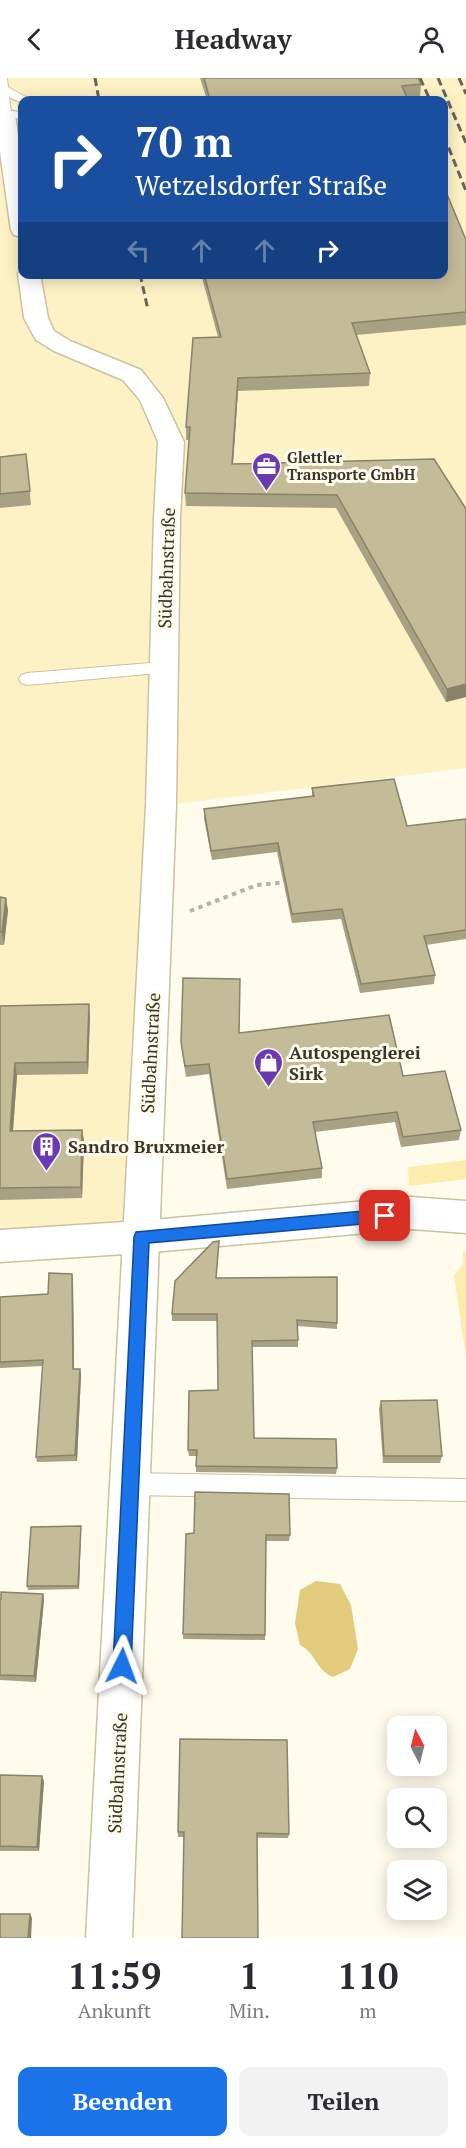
<!DOCTYPE html>
<html lang="de">
<head>
<meta charset="utf-8">
<style>
	:root { --surface:#fff; --page:#f2f2f3; --text:#2b2b33; --muted:#7c7c81; --accent:#1a73e8 }
	body { margin:0; font-family:"PT Serif",serif; background:var(--page); color:var(--text); height:100vh; display:flex; flex-direction:column; font-size:22px; white-space:nowrap }
	* { box-sizing:border-box; margin:0 }
	p { font-size:20px; color:var(--muted) }
	.icon { flex:none; width:33px; height:33px; fill:none; stroke:currentColor; stroke-width:2; stroke-linecap:round; stroke-linejoin:round }
	.map { position:relative; height:1860px; overflow:hidden }
	.side { display:flex; flex-direction:column; background:var(--surface); flex:1 }
	.side>* { flex:none }
	.hud { position:absolute; left:18px; top:18px; width:430px; height:183px; border-radius:12px; box-shadow:0 3px 15px #0003; background:#1a4fa0; color:#fff; overflow:hidden }
	.needle { width:39px; rotate:353deg }
	.tools { position:absolute; left:387px; top:1638px; display:grid; gap:12px }
	.tools a { display:grid; place-items:center; width:60px; height:60px; border-radius:12px; background:var(--surface); box-shadow:0 3px 15px #0003; font-size:30px }
	.pin { position:absolute; display:grid; place-items:center; width:51px; height:51px; color:#fff; margin:-26px; border-radius:12px; box-shadow:0 3px 9px #0006 }
	.me { position:absolute; width:66px; margin:-33px; rotate:3deg; stroke-linejoin:round; filter:drop-shadow(0 0 4px #0008) }
	.turn { display:flex; align-items:center; gap:21px; height:126px; padding:0 18px; font-size:27px }
	.turn .icon { width:78px; height:78px; stroke-width:2.5 }
	.turn b { display:block; font-size:42px; line-height:51px }
	.lanes { display:flex; align-items:center; height:57px; padding:0 18px; background:#0003; justify-content:center; gap:30px; direction:ltr }
	.lanes .off { opacity:.35 }
	.eta { display:flex; justify-content:space-evenly; align-items:center; height:102px; text-align:center }
	.eta b { font-size:36px; font-weight:800; line-height:42px }
	.button { display:flex; gap:12px; margin-top:auto; padding:12px 18px }
	.button a { flex:1; height:69px; border-radius:12px; background:var(--accent); color:#fff; font-size:24px; font-weight:800; line-height:69px; text-align:center }
	.button a+a { background:var(--page); color:var(--text) }
	header { display:flex; justify-content:space-between; align-items:center; height:78px; padding:0 18px; background:var(--surface); font-size:27px; font-weight:800 }
	.map>svg:first-child { display:block }
</style>
</head>
<body>
<header><svg class="icon" aria-label="back" viewBox="0 0 24 24"><path d="M15 5l-7 7 7 7"/></svg>Headway<svg class="icon" aria-label="person" viewBox="0 0 24 24"><circle cx="12" cy="8" r="4"/><path d="M4 21q1-7 8-7t8 7"/></svg></header>
<div class="map">
<svg width="466" height="1860" viewBox="0 0 466 1860">
	<rect width="100%" height="100%" fill="#fffbed"/>
	<path fill="#fdf2c6" fill-rule="evenodd" d="M0,0H466V690L176,726L157,1169L0,1158V48L20,47L17,26L0,25ZM22,22H444V196H22Z"/>
	<path fill="#fcecad" d="M466,1082V1101L409,1108L408,1089Z
		M463,1174H466V1280L454,1197L463,1187Z"/>
	<path fill="#e2cc7c" d="M316,1503L340,1506L351,1527L358,1571L350,1591L333,1599C315,1591 316,1575 300,1567L295,1545L300,1512Z"/>
	<g fill="none" stroke-linecap="round" stroke-linejoin="round">
		<defs>
			<path id="service" d="M0,0H7L8,9L31,22H22V25L9,19L11,33L22,34V40L5,41L0,39Z
				M163,584L169,586L171,590L169,594L27,607L21,605L19,601L21,597L27,595Z
				M130,1395L466,1401V1423L130,1417L122,1414L118,1406L122,1398Z"/>
			<path id="minor" d="M0,31L12,33L15,37L22,84V159L14,157L11,152L0,74Z
				M22,191V196H40L48,240L54,253L70,263L141,292L163,320L184,364L180,440L176,727L132,1860H86L146,727L154,440L158,364L140,322L123,302L54,273L36,262L24,240L18,196Z"/>
			<path id="secondary" d="M411,1119L466,1123V1155L411,1151L141,1175L0,1184V1152L141,1143Z"/>
		</defs>
		<use href="#service" stroke="#cbc29e" stroke-width="2"/>
		<use href="#minor" stroke="#cbc29e" stroke-width="3"/>
		<use href="#secondary" stroke="#cbc29e" stroke-width="3"/>
		<path stroke="#b6b2a4" stroke-width="4" stroke-dasharray="4.5 4.5" stroke-linecap="butt" d="M190,833L257,807L288,804"/>
		<use href="#service" fill="#fff" fill-rule="evenodd"/>
		<use href="#minor" fill="#fff" fill-rule="evenodd"/>
		<use href="#secondary" fill="#fff" fill-rule="evenodd"/>
		<path stroke="#676355" stroke-width="3" stroke-dasharray="8 4.5" stroke-linecap="butt" d="M95,0L99,22
			M420,0L430,22
			M438,0L466,65
			M459,0L466,16
			M444,58L466,113
			M140,196L148,232"/>
	</g>
	<path fill="#a9a183" d="M200,0H418L421,6L420,19L407,20L408,22H207Z
		M466,162V247L356,257L370,295L369,308L238,313L233,386L466,431V619L446,624L336,430L186,428L185,415L189,362H186V349L218,259L201,196H444Z
		M26,376L31,427L0,430V379Z
		M312,710L407,748L466,741V861L426,867L435,897L434,906L360,915L341,841L292,845L277,774L212,782L204,741V731L312,719Z
		M0,819L8,832L4,867H0Z
		M0,928L90,938L88,996L17,997L13,1053L82,1052L84,1063L82,1120L0,1122Z
		M239,955L403,998L461,1052L459,1062L401,1069L395,1044L315,1054L322,1090V1100L227,1111L209,996L186,999L182,975L181,964Z
		M219,1170L216,1200L337,1245V1251L298,1248V1269H252L254,1360L337,1390L336,1396L196,1394V1378H189L188,1372L218,1312L217,1243H172V1236Z
		M72,1196L73,1202L74,1291H80L81,1297L77,1383L37,1384L36,1379L43,1288L0,1290V1219L48,1216Z
		M381,1323L442,1378L440,1385H383L379,1331Z
		M81,1452L79,1511L28,1512L27,1508Z
		M186,1456L290,1457L289,1463H266L265,1562L183,1561Z
		M43,1516L44,1522L36,1604L0,1602V1521Z
		M0,1697L44,1703L39,1773H0Z
		M178,1754L289,1756L288,1760L184,1759H178Z"/>
	<path fill="#89836a" d="M238,300V313L232,399V386Z
		M466,606V619L446,624L447,611Z
		M6,820L8,832L4,867L2,854Z
		M89,926L90,938L88,996L87,984Z
		M15,985L17,997L12,1065L10,1053Z
		M82,1052L84,1063L82,1120L81,1109Z
		M72,1196L73,1202L74,1297L73,1291Z
		M80,1291L81,1297L77,1383L75,1377Z
		M81,1448V1452L79,1511L78,1508Z
		M43,1516L44,1522L36,1604L34,1598Z
		M42,1698L44,1703L39,1773L37,1769Z
		M30,1836L32,1840L31,1860H28Z"/>
	<path fill="#c4bb98" stroke="#89836a" stroke-width="1.5" d="M204,0H418L421,6L402,8L408,22H210Z
		M444,109L466,162V234L352,245L370,295L238,300L232,386L434,381L466,431V606L447,611L337,417L185,415L190,349H186L193,260L221,259L204,196H444Z
		M26,376L30,413L0,416V379Z
		M394,701L407,748L466,741V852L424,858L435,897L361,906L342,831L292,836L278,765L211,773L204,731L314,718L312,710Z
		M0,819L6,820L2,854H0Z
		M183,900L240,901L239,955L389,937L403,998L445,993L461,1052L403,1059L397,1034L313,1044L322,1090L227,1101L209,986L185,988L181,964Z
		M89,926L87,984L15,985L10,1053L82,1052L81,1109L0,1110V928Z
		M219,1163L216,1200L337,1199V1245L297,1242L298,1262L252,1263L254,1360L336,1361L337,1390L196,1388L197,1372H188L189,1313L218,1312L217,1236H172L175,1203L213,1164Z
		M49,1195L72,1196L73,1291H80L75,1377L36,1379L43,1282L0,1284V1219L48,1216Z
		M437,1322L442,1378H384L381,1323Z
		M195,1414L289,1416L290,1457H266L265,1557L183,1556L186,1456L194,1455Z
		M81,1448L78,1508H27L31,1449Z
		M1,1514L43,1516L34,1598L0,1597V1521H1Z
		M180,1661L287,1662L289,1756L257,1755L258,1860H182L184,1754H178Z
		M0,1697L42,1698L37,1769L0,1768Z
		M0,1836H30L28,1860H0Z"/>
	<path fill="#1a73e8" stroke="#114b97" stroke-width="1.5" d="M385,1131L390,1133L392,1138L390,1143L385,1144L149,1165L131,1588L128,1594L122,1596L116,1594L113,1588L134,1159L136,1154Z"/>
	<defs>
		<symbol id="office-pin" viewBox="-11 -11 22 30"><path d="M0 17L-7.5 6A9.5 9.5 0 1 1 7.5 6Z" fill="#6a3ab1" stroke="#fffbed"/><path d="M-6-3h4V-5.5h4V-3h4V5H-6ZM-1-4.5V-3h2v-1.5ZM-6 0V1H6V0Z" fill="#fff"/></symbol>
		<symbol id="shop-pin" viewBox="-11 -11 22 30"><path d="M0 17L-7.5 6A9.5 9.5 0 1 1 7.5 6Z" fill="#6a3ab1" stroke="#fffbed"/><path d="M-5-2.5h2.3a2.7 3.5 0 0 1 5.4 0H5L5.5 6h-11ZM-1.5-2.5h3a1.5 2.3 0 0 0-3 0Z" fill="#fff"/></symbol>
		<symbol id="building-pin" viewBox="-11 -11 22 30"><path d="M0 17L-7.5 6A9.5 9.5 0 1 1 7.5 6Z" fill="#6a3ab1" stroke="#fffbed"/><path d="M-4-6H4V6H1V3H-1V6H-4ZM-2.5-4.3h1.7v1.8h-1.7ZM.8-4.3h1.7v1.8H.8ZM-2.5-1h1.7V.8h-1.7ZM.8-1h1.7V.8H.8Z" fill="#fff"/></symbol>
	</defs>
	<g fill-rule="evenodd">
		<use href="#office-pin" x="250" y="372" width="33" height="45"/>
		<use href="#shop-pin" x="252" y="968" width="33" height="45"/>
		<use href="#building-pin" x="30" y="1052" width="33" height="45"/>
	</g>
	<g text-anchor="middle" dominant-baseline="central" stroke-width="6" stroke-linejoin="round" paint-order="stroke">
		<g font-size="15" font-weight="bold" fill="#393527" stroke="#fffbed" text-anchor="start">
			<text x="287" y="379">Glettler<tspan x="287" dy="17">Transporte GmbH</tspan></text>
		</g>
		<g font-size="18" fill="#393527" stroke="#fffbed">
			<text transform="translate(166 490) rotate(-88)">Südbahnstraße</text>
			<text transform="translate(150 975) rotate(-87)">Südbahnstraße</text>
			<text transform="translate(117 1695) rotate(-87)">Südbahnstraße</text>
		</g>
		<g font-size="18" font-weight="bold" fill="#393527" stroke="#fffbed" text-anchor="start">
			<text x="289" y="974">Autospenglerei<tspan x="289" dy="21">Sirk</tspan></text>
			<text x="68" y="1068">Sandro Bruxmeier</text>
		</g>
	</g>
</svg>
<div class="tools">
<a><svg class="needle" viewBox="-14 -14 28 28"><path d="M0-13l5 13h-10z" fill="#e53935"/><path d="M0 13l5-13h-10z" fill="#7c7c81"/></svg></a>
<a><svg class="icon" aria-label="search" viewBox="0 0 24 24"><circle cx="10" cy="10" r="6"/><path d="M15 15l6 6"/></svg></a>
<a><svg class="icon" aria-label="layers" viewBox="0 0 24 24"><path d="M12 4l9 5-9 5-9-5zM3 14l9 5 9-5"/></svg></a>
</div>
<div class="pin" style="left:385px;top:1138px;background:#d93025"><svg class="icon" aria-label="arrive" viewBox="0 0 24 24"><path d="M6 21V4h12l-3 4 3 4H6"/></svg></div>
<svg class="me" style="left:122px;top:1588px" viewBox="-20 -20 40 40"><path d="M0-17L14 15 0 8-14 15z" fill="#1a73e8" stroke="#fff" stroke-width="4"/></svg>
<div class="hud">
<div class="turn"><svg class="icon" aria-label="right" viewBox="0 0 24 24"><path d="M7 20v-9h11M14 6l5 5-5 5"/></svg><div><b>70 m</b>Wetzelsdorfer Straße</div></div>
<div class="lanes"><svg class="icon off" aria-label="left" viewBox="0 0 24 24"><path d="M17 20v-9H6M10 6l-5 5 5 5"/></svg><svg class="icon off" aria-label="ahead" viewBox="0 0 24 24"><path d="M12 20V5M6 11l6-6 6 6"/></svg><svg class="icon off" aria-label="ahead" viewBox="0 0 24 24"><path d="M12 20V5M6 11l6-6 6 6"/></svg><svg class="icon" aria-label="right" viewBox="0 0 24 24"><path d="M7 20v-9h11M14 6l5 5-5 5"/></svg></div>
</div>
</div>
<section class="side">
<div class="eta">
<div><b>11:59</b><p>Ankunft</p></div>
<div><b>1</b><p>Min.</p></div>
<div><b>110</b><p>m</p></div>
</div>
<div class="button"><a>Beenden</a><a>Teilen</a></div>
</section>
</body>
</html>
